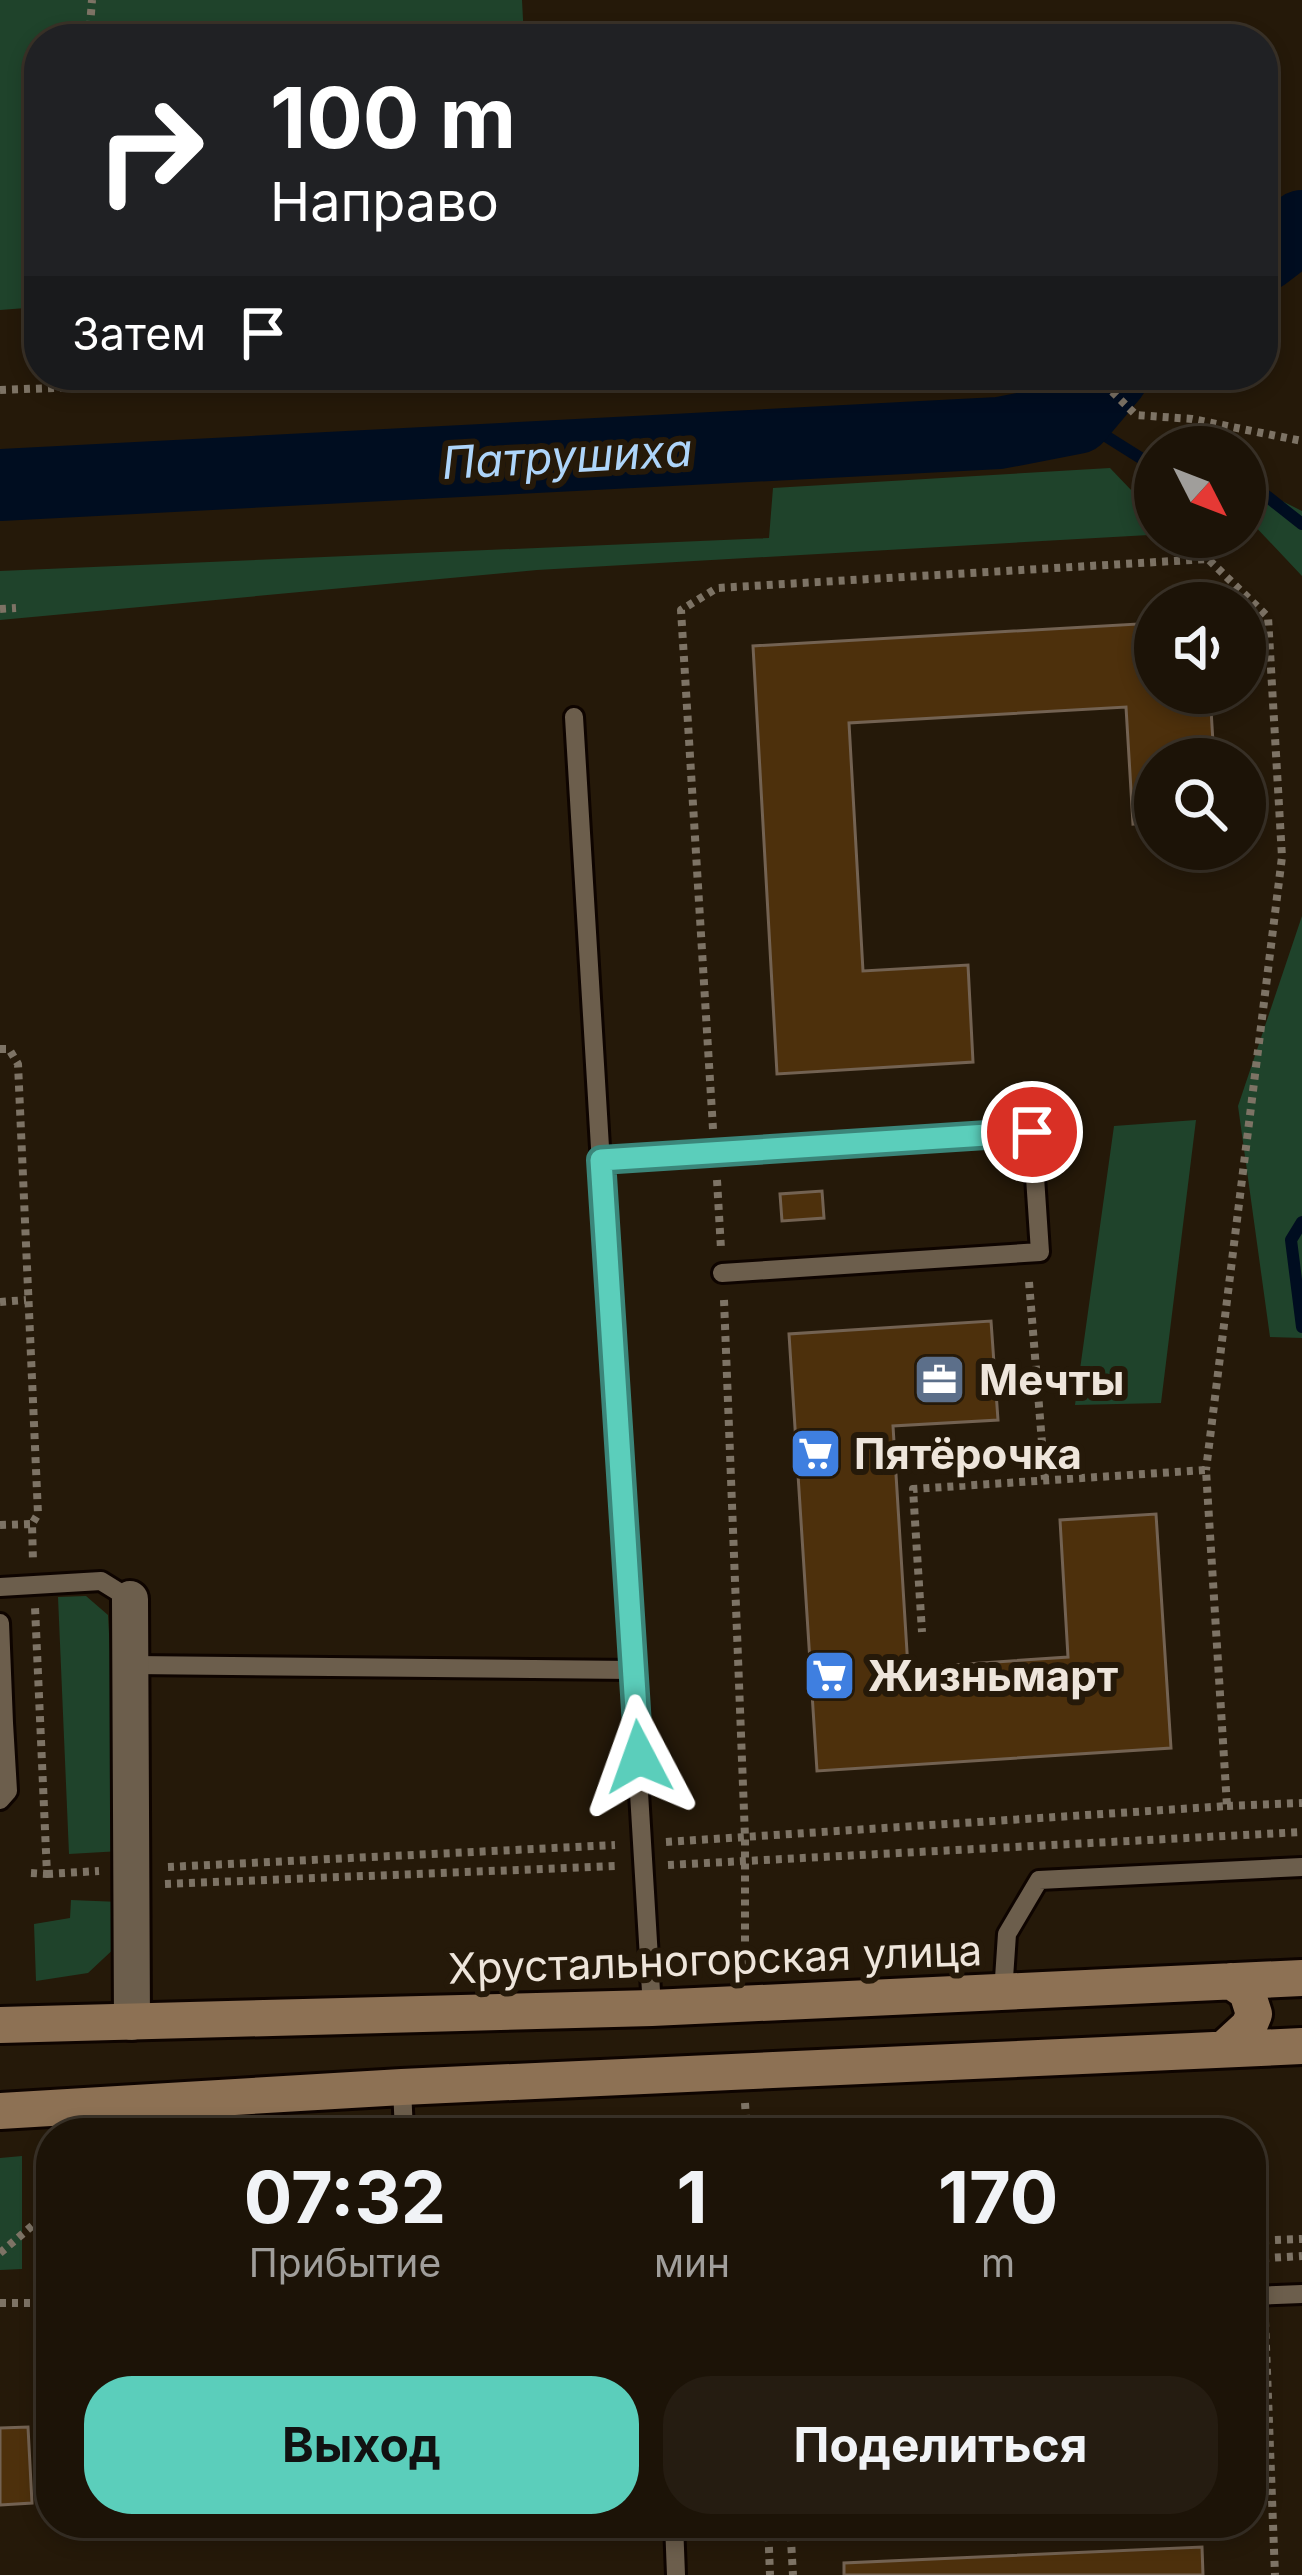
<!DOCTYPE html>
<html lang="ru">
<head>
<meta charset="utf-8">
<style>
	:root { --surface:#1c1307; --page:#251c11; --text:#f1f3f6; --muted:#a09e9b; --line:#3a3228; --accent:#5bcebb }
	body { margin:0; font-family:Inter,sans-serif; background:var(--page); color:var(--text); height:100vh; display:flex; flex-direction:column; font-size:45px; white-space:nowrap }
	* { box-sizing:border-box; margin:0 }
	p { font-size:39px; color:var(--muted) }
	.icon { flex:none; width:66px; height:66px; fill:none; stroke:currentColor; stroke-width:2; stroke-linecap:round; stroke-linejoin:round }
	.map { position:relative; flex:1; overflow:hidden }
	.side { position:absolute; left:36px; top:2118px; width:1230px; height:420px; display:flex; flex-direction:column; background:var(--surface); border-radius:48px; box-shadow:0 6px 18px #0003,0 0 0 3px var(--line) }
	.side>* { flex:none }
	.hud { position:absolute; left:24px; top:24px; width:1254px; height:366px; border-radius:48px; box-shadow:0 6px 18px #0003,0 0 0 3px var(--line); background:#202124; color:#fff; overflow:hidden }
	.needle { width:78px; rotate:132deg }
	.buttons { position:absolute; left:1134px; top:426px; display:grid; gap:24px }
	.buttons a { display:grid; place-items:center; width:132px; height:132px; border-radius:50%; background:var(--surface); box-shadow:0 6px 18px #0003,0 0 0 3px var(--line); font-size:60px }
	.pin { position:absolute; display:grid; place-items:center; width:102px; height:102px; color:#fff; margin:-51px; border:6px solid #fff; border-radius:50%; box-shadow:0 3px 12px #0007 }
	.me { position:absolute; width:132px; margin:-66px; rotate:356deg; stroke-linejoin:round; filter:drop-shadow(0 0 9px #0008) }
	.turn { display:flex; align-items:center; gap:42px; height:252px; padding:0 48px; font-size:54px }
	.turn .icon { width:156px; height:156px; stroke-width:2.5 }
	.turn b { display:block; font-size:84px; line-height:102px }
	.then { display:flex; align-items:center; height:114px; padding:0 48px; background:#0003; gap:24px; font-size:45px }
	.eta { display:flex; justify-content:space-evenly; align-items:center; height:204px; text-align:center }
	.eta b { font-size:72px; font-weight:700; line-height:84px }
	.action { display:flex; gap:24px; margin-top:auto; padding:24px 48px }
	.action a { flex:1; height:138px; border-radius:48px; background:var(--accent); color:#111; font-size:48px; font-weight:700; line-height:138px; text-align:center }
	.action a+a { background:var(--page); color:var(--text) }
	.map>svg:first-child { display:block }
</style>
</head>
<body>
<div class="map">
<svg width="1302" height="2575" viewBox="0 0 1302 2575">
	<rect width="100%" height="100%" fill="#251909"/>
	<path fill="#1f432b" d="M0,0H522L524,39H39V307L0,310Z
		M1110,468L1155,515L1149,535L537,570L0,620V571L769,538L773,488Z
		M1274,497L1302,511V576L1251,522Z
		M1302,916V1338L1270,1337L1238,1106Z
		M1196,1120L1161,1403L1075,1405L1114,1126Z
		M86,1596L108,1615L121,1851L69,1854L58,1597Z
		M71,1900L120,1902L119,1944L88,1973L36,1981L34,1924L70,1918Z
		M22,2156V2269L0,2270V2158Z"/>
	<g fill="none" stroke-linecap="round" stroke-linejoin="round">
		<path stroke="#000d20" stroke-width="12" d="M1077,418L1155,467
			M1245,479L1302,524
			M1302,1222L1291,1240L1302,1327"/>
		<path stroke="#000d20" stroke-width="72" d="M1263,256L1302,226
			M0,485L999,433L1077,418L1113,375"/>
	</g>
	<path fill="#4d300c" stroke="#736252" stroke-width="3" d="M1155,623V693H1210L1214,759H1155V822L1133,824L1126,707L849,723L863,971L968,965L973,1062L777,1074L753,646Z
		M822,1191L824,1218L782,1221L780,1194Z
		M991,1321L998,1420L893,1426L908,1668L1068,1657L1060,1520L1156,1514L1171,1748L817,1771L789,1334Z
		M28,2427L32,2503L0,2505V2428Z
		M1202,2547L1203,2575H844V2563Z"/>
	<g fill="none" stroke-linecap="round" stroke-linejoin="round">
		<defs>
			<path id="lane" d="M574,717L652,2008
				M601,1160L1032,1132L1040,1252L722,1273
				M0,1587L101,1581L130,1599
				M0,1623L4,1723L0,1724
				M133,1665L633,1670
				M0,1800L8,1791L4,1723
				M1003,1993L1007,1934L1039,1880L1302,1867
				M402,2087L404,2133
				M1251,2296L1302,2294
				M674,2523L676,2575"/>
			<path id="street" d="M130,1599L132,2022"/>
			<path id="secondary" d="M0,2025L652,2008L1302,1978
				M1224,2049L1249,2026L1254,2014L1247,1992L1231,1981
				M0,2111L402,2087L1302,2046"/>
		</defs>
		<use href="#lane" stroke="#0e0400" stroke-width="24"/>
		<use href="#street" stroke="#0e0400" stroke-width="42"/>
		<use href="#secondary" stroke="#0e0400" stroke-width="42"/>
		<path stroke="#7d7365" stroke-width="8" stroke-dasharray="6 6" stroke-linecap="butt" d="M89,39L92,0
			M1095,375L1136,415L1192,419L1302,441
			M0,390L394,375
			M0,609L16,608
			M0,1049H9L18,1064L38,1514L32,1524L33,1562
			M713,1129L681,610L717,588L1208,559L1268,617L1282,857L1206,1470
			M717,1180L721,1249
			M1029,1282L1045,1480
			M724,1300L745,1837V1968
			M0,1302L26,1300
			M0,1525L32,1524
			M1227,1806L1302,1803
			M666,1842L1227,1806L1206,1470L913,1489L922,1632
			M668,1865L1302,1832
			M168,1867L615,1845
			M31,1873L47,1874L35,1607
			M47,1874L99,1871
			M165,1884L617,1866
			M745,2103L747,2133
			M1251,2241L1302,2239
			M0,2253L45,2215
			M1251,2259L1302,2256
			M0,2303H49
			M1265,2321L1275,2575
			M1251,2491H1271
			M768,2523L770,2575
			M790,2523L793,2575
			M791,2524L819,2523"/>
		<use href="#lane" stroke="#6c5e4c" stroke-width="18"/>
		<use href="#street" stroke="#6c5e4c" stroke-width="36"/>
		<use href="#secondary" stroke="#8d7154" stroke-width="36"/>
	</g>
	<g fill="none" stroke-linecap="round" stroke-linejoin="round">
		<defs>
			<path id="route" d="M639,1757L601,1160L1032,1132"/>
		</defs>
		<use href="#route" stroke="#3b867a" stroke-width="30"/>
		<use href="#route" stroke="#5bcebb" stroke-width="21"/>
	</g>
	<defs>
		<symbol id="office-square" viewBox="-11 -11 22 22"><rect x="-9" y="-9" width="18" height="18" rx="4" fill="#5c6f8a" stroke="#251909"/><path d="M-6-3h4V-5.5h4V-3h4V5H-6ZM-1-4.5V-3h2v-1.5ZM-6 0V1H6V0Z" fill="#fff"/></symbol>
		<symbol id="supermarket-square" viewBox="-11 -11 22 22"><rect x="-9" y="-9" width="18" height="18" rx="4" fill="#3f7fe0" stroke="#251909"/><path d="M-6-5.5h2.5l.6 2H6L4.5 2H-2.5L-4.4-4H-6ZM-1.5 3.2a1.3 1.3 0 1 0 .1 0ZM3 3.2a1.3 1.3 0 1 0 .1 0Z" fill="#fff"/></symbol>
	</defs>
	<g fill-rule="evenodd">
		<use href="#office-square" x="910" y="1350" width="59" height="59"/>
		<use href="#supermarket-square" x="786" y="1424" width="59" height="59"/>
		<use href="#supermarket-square" x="800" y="1646" width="59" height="59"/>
	</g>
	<g text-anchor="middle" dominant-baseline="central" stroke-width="12" stroke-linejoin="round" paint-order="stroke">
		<g font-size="42" font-weight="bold" fill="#eee5db" stroke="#251909" text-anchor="start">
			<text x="979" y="1379">Мечты</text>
			<text x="854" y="1453">Пятёрочка</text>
			<text x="868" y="1675">Жизньмарт</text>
		</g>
		<g font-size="42" fill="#eee5db" stroke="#251909">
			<text transform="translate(715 1959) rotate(-2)">Хрустальногорская улица</text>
		</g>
		<g font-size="45" font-style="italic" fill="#aed5fa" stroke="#251909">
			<text transform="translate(567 456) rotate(-3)">Патрушиха</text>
		</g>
	</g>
</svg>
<div class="buttons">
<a><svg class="needle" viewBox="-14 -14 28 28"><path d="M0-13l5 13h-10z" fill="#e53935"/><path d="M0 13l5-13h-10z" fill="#a09e9b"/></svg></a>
<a><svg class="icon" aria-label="sound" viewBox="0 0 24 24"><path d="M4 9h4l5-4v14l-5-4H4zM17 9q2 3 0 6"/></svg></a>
<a><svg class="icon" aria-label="search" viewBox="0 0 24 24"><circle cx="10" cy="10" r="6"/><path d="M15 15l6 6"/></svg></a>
</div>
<div class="pin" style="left:1032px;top:1132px;background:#d93025"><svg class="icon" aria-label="arrive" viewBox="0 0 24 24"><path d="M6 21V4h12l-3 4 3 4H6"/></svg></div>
<svg class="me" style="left:639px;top:1757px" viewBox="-20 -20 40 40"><path d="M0-17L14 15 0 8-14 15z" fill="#5bcebb" stroke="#fff" stroke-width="4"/></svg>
<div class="hud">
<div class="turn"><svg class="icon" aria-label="right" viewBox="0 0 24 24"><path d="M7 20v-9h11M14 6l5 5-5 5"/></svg><div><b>100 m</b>Направо</div></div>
<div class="then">Затем<svg class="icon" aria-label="arrive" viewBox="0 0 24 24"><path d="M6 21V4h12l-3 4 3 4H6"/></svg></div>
</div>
<section class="side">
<div class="eta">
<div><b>07:32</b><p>Прибытие</p></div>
<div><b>1</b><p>мин</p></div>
<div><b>170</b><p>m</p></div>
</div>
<div class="action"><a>Выход</a><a>Поделиться</a></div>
</section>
</div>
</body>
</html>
